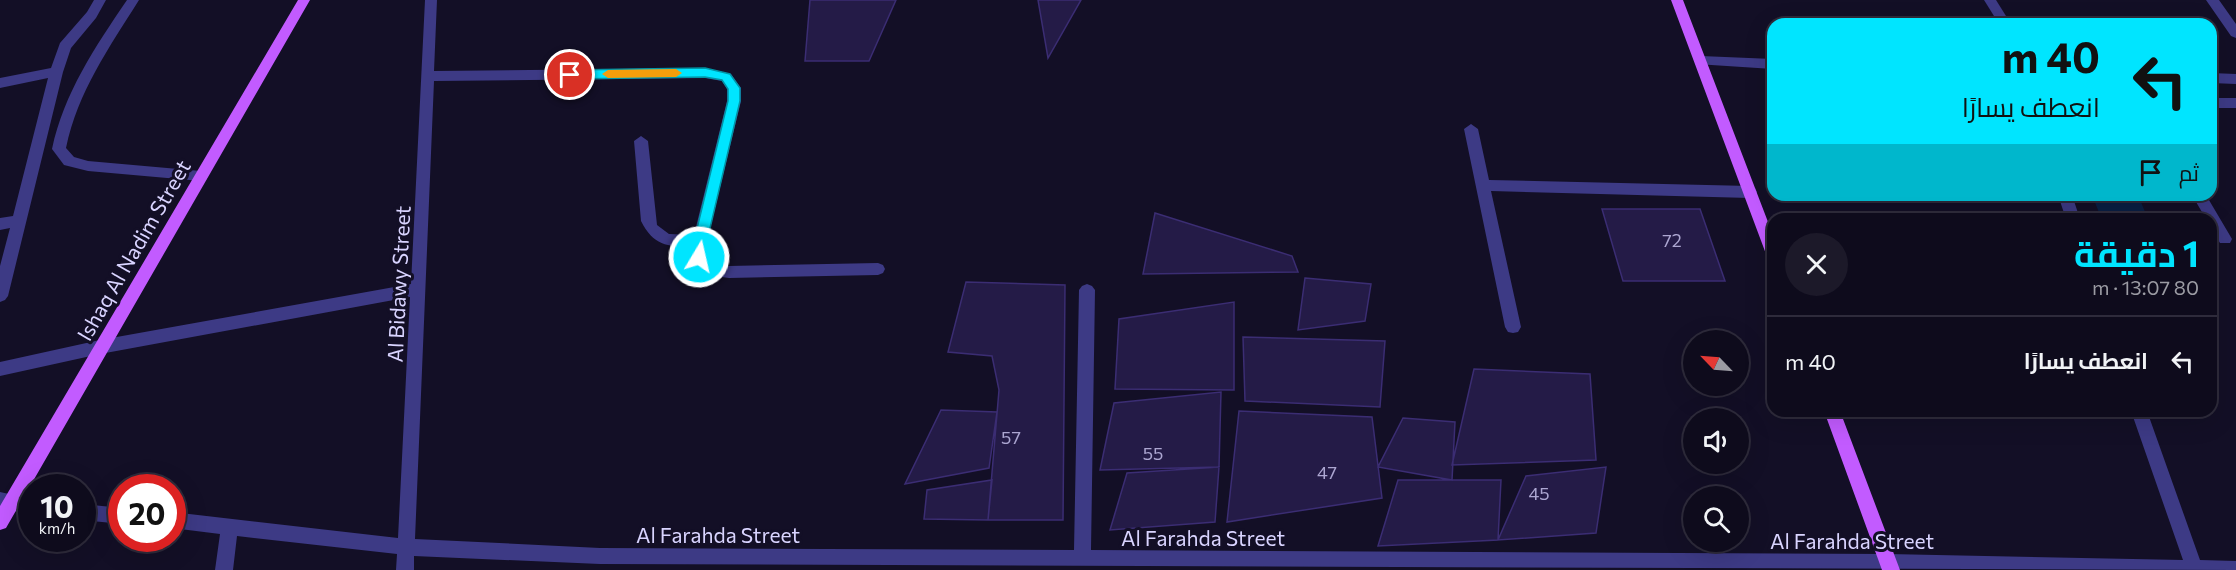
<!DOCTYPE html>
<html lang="ar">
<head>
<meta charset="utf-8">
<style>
	:root { --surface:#0e0b1c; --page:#1c1929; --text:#f1f3f6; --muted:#9b9ba3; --line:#2e2b3b; --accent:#00e5ff }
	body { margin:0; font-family:Commissioner,Cairo,sans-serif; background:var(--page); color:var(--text); direction:rtl; height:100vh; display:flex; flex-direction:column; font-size:22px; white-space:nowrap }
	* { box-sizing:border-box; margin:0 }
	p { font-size:20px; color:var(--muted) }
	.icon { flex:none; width:33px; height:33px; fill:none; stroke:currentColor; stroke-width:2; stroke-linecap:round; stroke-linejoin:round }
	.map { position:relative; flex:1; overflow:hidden; direction:ltr }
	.details { position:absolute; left:1767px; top:213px; width:450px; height:204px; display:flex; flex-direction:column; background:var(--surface); border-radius:18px; box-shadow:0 6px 24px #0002,0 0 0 2px var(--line); direction:rtl }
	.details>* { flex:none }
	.banner { position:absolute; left:1767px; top:18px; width:450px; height:183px; border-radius:18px; box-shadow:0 6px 24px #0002,0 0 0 2px var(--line); direction:rtl; background:#00e5ff; color:#111; overflow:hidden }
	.needle { width:39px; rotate:295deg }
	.tools { position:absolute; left:1683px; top:330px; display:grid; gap:12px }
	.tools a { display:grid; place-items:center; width:66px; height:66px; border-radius:50%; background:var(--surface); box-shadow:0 6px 24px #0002,0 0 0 2px var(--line); font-size:30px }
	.speed { position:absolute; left:18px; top:474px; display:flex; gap:12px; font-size:30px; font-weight:700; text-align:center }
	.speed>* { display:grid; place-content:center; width:78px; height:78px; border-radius:50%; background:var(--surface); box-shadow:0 6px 24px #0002,0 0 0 2px var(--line); line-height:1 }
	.speed small { font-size:15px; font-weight:400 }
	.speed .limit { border:9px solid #d22; background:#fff; color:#111 }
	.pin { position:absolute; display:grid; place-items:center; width:51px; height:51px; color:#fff; margin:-26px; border:3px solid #fff; border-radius:50%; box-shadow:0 2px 6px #0007 }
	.me { position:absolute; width:66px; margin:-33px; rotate:9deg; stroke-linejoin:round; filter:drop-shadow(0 0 4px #0008) }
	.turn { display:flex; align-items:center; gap:21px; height:126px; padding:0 18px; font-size:27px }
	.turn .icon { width:78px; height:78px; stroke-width:2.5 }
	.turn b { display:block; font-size:42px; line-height:51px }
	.then { display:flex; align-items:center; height:57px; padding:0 18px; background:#0003; gap:12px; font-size:22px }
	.round { display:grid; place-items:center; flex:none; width:63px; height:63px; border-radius:32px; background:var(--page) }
	.overview { display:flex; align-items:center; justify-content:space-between; height:102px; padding:0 18px }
	h1 { font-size:36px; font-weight:700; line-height:45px; color:var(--accent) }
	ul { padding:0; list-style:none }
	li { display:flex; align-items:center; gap:18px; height:90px; padding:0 18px; border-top:2px solid var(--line) }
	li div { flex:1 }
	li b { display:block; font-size:22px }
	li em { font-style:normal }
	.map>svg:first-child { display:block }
</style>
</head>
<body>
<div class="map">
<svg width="2236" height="570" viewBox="0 0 2236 570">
	<rect width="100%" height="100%" fill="#130f26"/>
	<path fill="#0a1f44" d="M2092,195H2138L2148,219H2108L2100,215Z"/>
	<path fill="#241b47" stroke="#3b2d73" stroke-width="1.5" d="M810,0H896L869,61H805Z
		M1038,0H1081L1048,58Z
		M1602,209H1700L1725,281H1623Z
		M1155,213L1292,256L1298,272L1143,274Z
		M1305,278L1371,284L1365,321L1298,330Z
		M966,282L1065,285L1063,520H988L999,390L992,356L948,352Z
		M1234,302V390L1115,389L1119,319Z
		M1243,337L1385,341L1380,407L1245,401Z
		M1474,369L1590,374L1596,460L1452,465Z
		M1221,392L1219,467L1100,470L1114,403Z
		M941,410L997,412L989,468L905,484Z
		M1239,411L1372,417L1382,498L1227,522Z
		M1403,418L1455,422L1452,480L1378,467Z
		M1219,467L1215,522L1110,530L1127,473Z
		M1606,467L1596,533L1498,540L1526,476Z
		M992,480L988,520L924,519L927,490Z
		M1398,480H1501L1498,540L1378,546Z"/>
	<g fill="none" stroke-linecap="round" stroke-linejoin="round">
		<path fill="#3d3a85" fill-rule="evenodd" d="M94,0H106L96,18L71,48L63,72L8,296L5,300L0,302V266L10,228L0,230V218L13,216L48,78L0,88V78L51,68L60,43L87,12Z
			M127,0H139C109,48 78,91 66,148L74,157L88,161L201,171L208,176L206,180L201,181L88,171L64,165L52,149C64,93 95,47 127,0Z
			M425,0H437L434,71L705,68L731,74L741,88V101L707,241L706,255L713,264L729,266L878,263L883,265L885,269L883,273L878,275L729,278C708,275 691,273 692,247C667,247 653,245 641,221L634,141L641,136L648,141L657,225L669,234L694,235L727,101V89L722,81L705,78L434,81L415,539L600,548L1074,550L1079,290L1082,286L1087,284L1092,286L1095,290L1091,550L1888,554L2183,560L2131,411H2147L2200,560L2236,561V570L600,564L414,556V570H396L397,554L237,536L233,570H215L220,534L172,528V512L398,538L410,297L100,354L0,376V362L100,340L411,284Z
			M1984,0H1996L2011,24H1999Z
			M2206,0H2219L2236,24V38L2231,36Z
			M1701,56L1773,59V69L1696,64L1694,61Z
			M2211,73L2236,74V84L2211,83Z
			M2211,98H2236V108H2211Z
			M1471,124L1478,129L1489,180L1750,186L1755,188L1757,192L1755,196L1750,198L1491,191L1521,327L1518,332L1513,333L1508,332L1505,327L1464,129Z
			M2058,195H2072L2080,219H2066Z
			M2192,195H2206L2232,239L2230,243H2220L2211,228V219H2206Z
			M0,492L32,499V515L0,508Z
			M82,504L122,508V524L82,520Z"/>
		<path fill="#c25bff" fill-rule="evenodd" d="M298,0H310L6,528L0,530V506Z
			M1671,0H1683L1773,235V260L1768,258L1766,254Z
			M1824,411H1840L1900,570H1882Z"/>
	</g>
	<path fill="#00e5ff" stroke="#0095a6" stroke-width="1.5" d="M705,68L730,74L740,88V101L707,241L705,257L699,262L692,257L694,241L728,101V89L722,80L705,77L570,79L564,75L570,70Z"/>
	<path fill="#f59e0b" d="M676,69L682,73L676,77L608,78L602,74L608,70Z"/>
	<g text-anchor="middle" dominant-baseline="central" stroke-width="6" stroke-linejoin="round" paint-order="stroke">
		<g font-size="18" fill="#aca6d1">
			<text x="1672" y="240">72</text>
			<text x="1011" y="437">57</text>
			<text x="1153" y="453">55</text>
			<text x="1327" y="472">47</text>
			<text x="1539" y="493">45</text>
		</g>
		<g font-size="21" fill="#d9d4ff" stroke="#130f26">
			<text transform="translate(133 250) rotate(-60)">Ishaq Al Nadim Street</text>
			<text transform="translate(398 284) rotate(-87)">Al Bidawy Street</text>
			<text x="718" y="534">Al Farahda Street</text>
			<text x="1203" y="537">Al Farahda Street</text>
			<text x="1852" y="540">Al Farahda Street</text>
		</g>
	</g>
</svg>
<div class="tools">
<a><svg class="needle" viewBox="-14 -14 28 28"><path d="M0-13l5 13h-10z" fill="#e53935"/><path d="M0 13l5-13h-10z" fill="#9b9ba3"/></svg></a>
<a><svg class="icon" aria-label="sound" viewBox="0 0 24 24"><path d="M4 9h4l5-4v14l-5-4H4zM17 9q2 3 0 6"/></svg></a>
<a><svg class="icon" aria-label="search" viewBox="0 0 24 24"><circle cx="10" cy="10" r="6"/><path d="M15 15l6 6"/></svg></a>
</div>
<div class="speed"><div>10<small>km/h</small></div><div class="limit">20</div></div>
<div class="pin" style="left:570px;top:75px;background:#d93025"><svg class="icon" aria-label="arrive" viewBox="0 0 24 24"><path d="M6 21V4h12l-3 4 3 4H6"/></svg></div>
<svg class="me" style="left:699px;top:257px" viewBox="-20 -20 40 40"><circle r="17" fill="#00e5ff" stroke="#fff" stroke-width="3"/><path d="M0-11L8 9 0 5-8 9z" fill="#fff"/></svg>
<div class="banner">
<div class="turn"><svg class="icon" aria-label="left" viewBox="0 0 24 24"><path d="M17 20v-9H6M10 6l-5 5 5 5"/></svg><div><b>40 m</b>انعطف يسارًا</div></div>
<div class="then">ثم<svg class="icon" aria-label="arrive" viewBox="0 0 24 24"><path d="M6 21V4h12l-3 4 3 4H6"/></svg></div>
</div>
<section class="details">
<div class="overview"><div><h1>1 دقيقة</h1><p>80 m · 13:07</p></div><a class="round"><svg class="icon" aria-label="close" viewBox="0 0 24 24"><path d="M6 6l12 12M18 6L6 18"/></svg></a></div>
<ul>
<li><svg class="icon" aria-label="left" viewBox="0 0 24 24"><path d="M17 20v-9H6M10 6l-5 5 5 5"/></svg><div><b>انعطف يسارًا</b></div><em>40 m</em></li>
</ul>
</section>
</div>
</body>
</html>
